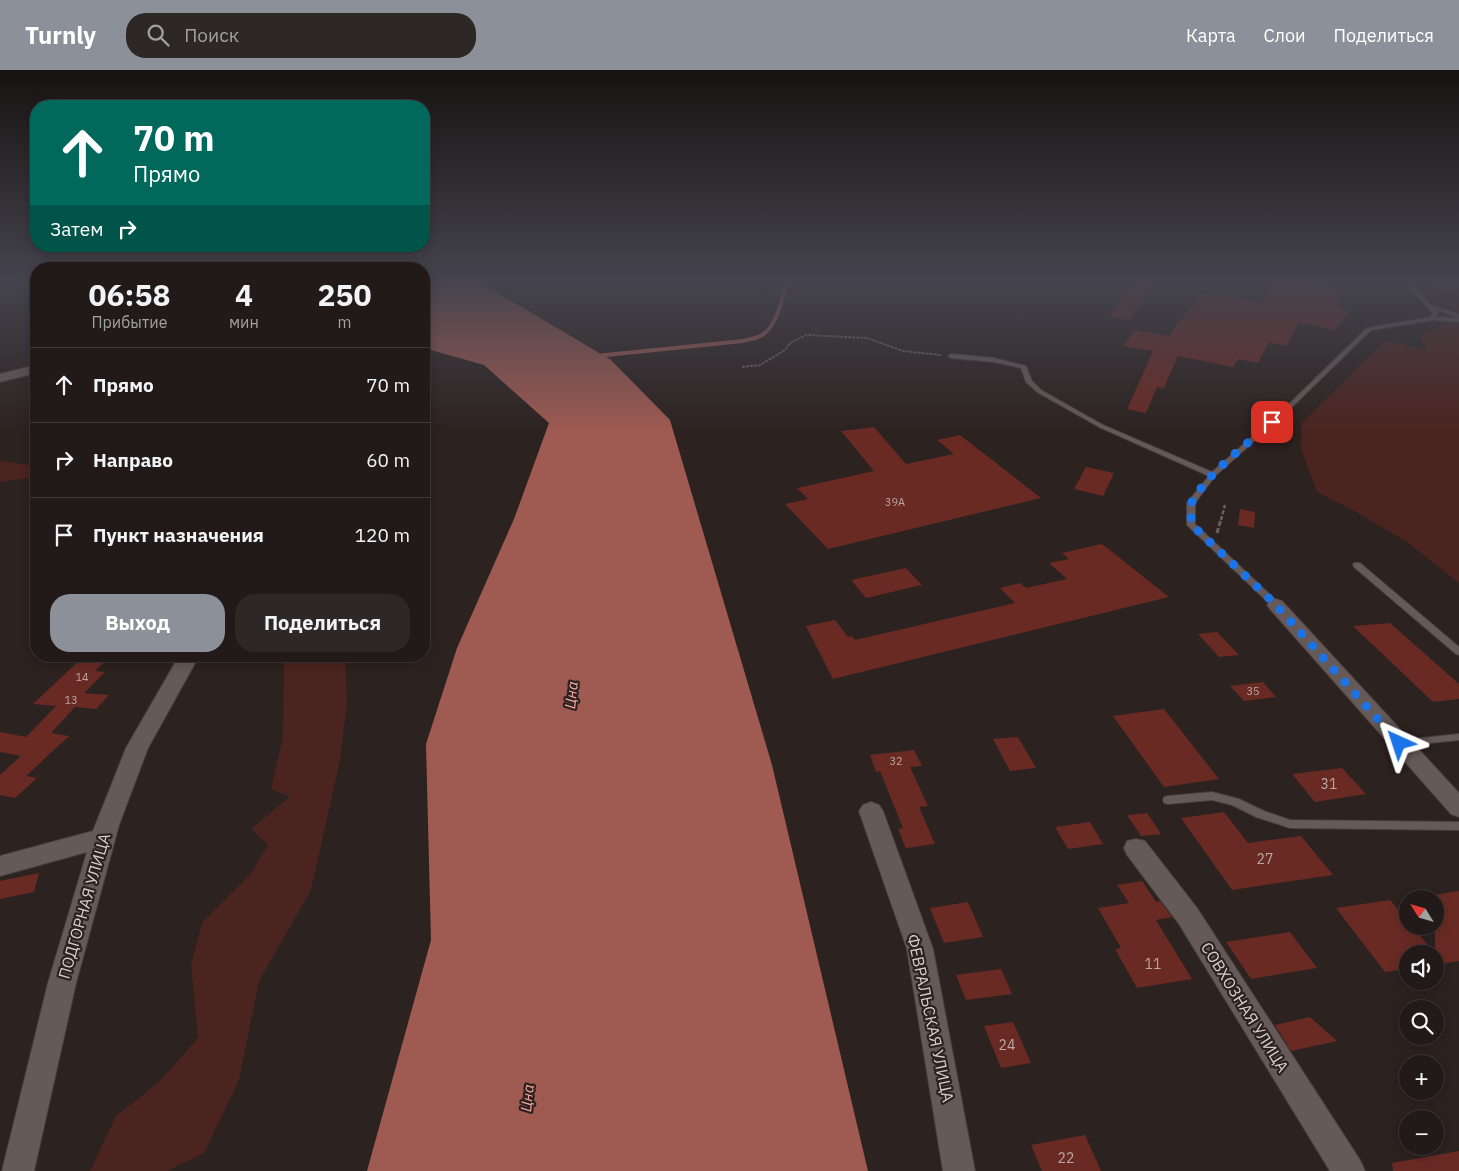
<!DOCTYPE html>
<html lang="ru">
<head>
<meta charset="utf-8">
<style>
	:root { --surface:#211a18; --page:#2d2725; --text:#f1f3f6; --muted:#a2a1a2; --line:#3e3837; --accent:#8c9099 }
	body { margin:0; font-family:"IBM Plex Sans",sans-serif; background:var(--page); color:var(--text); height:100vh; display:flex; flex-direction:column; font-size:19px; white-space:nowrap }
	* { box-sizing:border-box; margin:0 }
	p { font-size:16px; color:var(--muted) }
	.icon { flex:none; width:28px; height:28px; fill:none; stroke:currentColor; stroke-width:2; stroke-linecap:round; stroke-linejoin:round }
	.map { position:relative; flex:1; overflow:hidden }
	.sheet { position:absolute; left:30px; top:192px; width:400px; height:400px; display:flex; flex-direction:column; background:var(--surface); border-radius:20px; box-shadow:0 2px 12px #0003,0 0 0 1px var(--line) }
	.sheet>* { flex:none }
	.top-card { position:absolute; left:30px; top:30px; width:400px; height:152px; border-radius:20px; box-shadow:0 2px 12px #0003,0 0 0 1px var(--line); background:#00695c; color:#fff; overflow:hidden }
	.needle { width:32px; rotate:307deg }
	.tools { position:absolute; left:1399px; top:820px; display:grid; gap:10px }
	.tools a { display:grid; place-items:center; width:45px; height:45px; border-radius:50%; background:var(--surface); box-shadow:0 2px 12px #0003,0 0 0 1px var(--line); font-size:25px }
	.pin { position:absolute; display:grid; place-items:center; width:42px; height:42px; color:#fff; margin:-21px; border-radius:10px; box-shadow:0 2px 8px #0006 }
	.me { position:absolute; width:55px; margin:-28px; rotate:318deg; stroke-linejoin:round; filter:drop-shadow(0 0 4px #0008) }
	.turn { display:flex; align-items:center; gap:18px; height:105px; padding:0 20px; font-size:22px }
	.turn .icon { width:65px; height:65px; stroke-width:2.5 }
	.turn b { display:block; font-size:35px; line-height:42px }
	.then { display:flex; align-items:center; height:48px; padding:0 20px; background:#0003; gap:10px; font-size:19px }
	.eta { display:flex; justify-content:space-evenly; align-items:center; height:85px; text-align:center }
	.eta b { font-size:30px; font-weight:700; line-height:35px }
	.action { display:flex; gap:10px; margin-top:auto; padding:10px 20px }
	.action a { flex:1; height:58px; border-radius:20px; background:var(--accent); color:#fff; font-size:20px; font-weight:700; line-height:58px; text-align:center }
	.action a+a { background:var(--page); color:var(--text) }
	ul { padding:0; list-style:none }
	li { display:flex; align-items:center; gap:15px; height:75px; padding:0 20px; border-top:1px solid var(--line) }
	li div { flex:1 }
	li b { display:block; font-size:19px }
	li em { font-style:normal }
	header { display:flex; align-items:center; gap:30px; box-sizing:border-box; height:70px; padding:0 25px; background:var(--accent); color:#fff }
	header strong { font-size:24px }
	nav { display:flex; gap:28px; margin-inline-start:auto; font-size:18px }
	.search { width:350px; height:45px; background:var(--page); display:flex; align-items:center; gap:12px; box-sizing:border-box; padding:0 18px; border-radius:20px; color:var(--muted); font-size:19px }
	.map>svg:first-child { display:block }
</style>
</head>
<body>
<header>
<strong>Turnly</strong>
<div class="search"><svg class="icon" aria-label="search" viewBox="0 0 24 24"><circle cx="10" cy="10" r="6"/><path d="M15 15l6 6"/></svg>Поиск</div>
<nav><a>Карта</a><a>Слои</a><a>Поделиться</a></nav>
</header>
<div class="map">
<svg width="1459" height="1101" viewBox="0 0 1459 1101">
	<rect width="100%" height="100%" fill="#2c2220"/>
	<path fill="#4b241f" d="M1422,209H1459V242C1442,236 1431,225 1422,209Z
		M1444,254H1459V513L1407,472L1351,439L1317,422L1301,379V354L1386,270L1427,281L1421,268L1425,262Z
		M0,391L36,396V407L0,412Z
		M284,586H344L345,589L347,633L340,690L311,820L259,911L239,1010L204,1083L167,1101H90L116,1046L159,1012L198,968L191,895L202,853L249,806L268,775L251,759L290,727L271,719L283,667Z"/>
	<path fill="#9f5a51" d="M424,209H474L611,290L670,350L772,695L868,1101H367L431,870L426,674L457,578L514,449L549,353L484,295L424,278Z"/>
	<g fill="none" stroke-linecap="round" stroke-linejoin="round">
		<path stroke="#9f5a51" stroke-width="4" d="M596,286L743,271C749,269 756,269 762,265C779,254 782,226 788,209"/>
	</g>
	<path fill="#692a24" d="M1135,209H1157L1130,250L1109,246Z
		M1268,210L1338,219L1339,239L1350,241L1334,260L1299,252L1286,276L1269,272L1258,293L1238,289L1233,297L1178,286L1164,318L1157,317L1146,343L1127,339L1153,281L1123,276L1135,260L1169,266L1201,223L1264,232Z
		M874,357L906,394L954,384L937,370L960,365L1041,428L828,479L785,434L808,429L797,418L874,401L841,361Z
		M1086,397L1114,403L1103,426L1074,419Z
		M1240,439L1255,442L1254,458L1238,455Z
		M1102,474L1169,527L833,609L806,556L835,550L848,567L852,566L855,570L1015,533L1000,518L1020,513L1026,518L1067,509L1049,493L1069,489L1062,483Z
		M906,498L922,515L866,528L851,510Z
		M1390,553L1459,614V629L1433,632L1353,556Z
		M1217,562L1239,585L1219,587L1198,564Z
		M84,586H110L95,601L105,602L84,623L109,625L96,639L75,637L51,663L69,666L26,706L37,708L15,728L0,725V705L21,686L0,682V662L26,667L56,636L33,634Z
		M1263,612L1276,627L1244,631L1230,616Z
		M1164,639L1219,709L1164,717L1113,646Z
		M1018,667L1036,698L1010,701L993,669Z
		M914,680L922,696L910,697L928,736L919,737L935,774L906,778L898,759L903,758L880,701L876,702L870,685Z
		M1342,698L1366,724L1315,732L1292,704Z
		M1224,742L1248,773L1301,766L1333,805L1232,820L1181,748Z
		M1147,743L1161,764L1141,766L1127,745Z
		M1090,752L1103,774L1068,779L1055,757Z
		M39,803L34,822L0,829V811Z
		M1142,811L1156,832L1160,831L1172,847L1156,850L1192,909L1137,918L1115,879L1121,878L1098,838L1129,833L1117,815Z
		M1459,821V891L1435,895V884H1408V899L1385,902L1336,838L1390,830L1408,851V856H1412L1435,884V825Z
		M968,832L983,867L944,873L930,838Z
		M1290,862L1317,898L1251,909L1226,872Z
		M1001,899L1012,924L966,930L956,905Z
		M1310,947L1337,971L1291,981L1275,955Z
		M1013,952L1031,993L1001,998L984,956Z
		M1085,1065L1101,1101H1042L1031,1075Z
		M1459,1081V1101H1393L1392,1093Z"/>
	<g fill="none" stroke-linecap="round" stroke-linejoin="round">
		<defs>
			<path id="lane" d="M1401,209H1406L1431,235L1459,244V248L1435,239L1438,242L1436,247L1459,248V252L1433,250L1371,260L1289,340L1215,406L1195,433V454L1279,533L1280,535L1279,537H1273L1187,455V433L1209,406L1099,357L1037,322L1026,312L1021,298L994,292L951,288L948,286L951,284L994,288L1026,296L1032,311L1041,320L1103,355L1212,402L1285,338L1367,258L1431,247L1432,242Z
				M1354,493H1360L1459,577V585L1456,584L1354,497L1353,495Z
				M1459,664V670L1402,676L1398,675L1397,673L1398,671L1402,670Z
				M1212,722L1239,729L1264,741L1290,750L1459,752V760L1290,758L1256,747L1232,735L1212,730L1168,734L1164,733L1163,730L1164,727L1168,726Z"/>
			<path id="street" d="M36,295V303L0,312V304Z
				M1276,529L1282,531L1459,723V747L1451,744L1270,539L1267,535L1270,531Z
				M179,586H199L148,678L119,755L76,913L34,1101H2L48,913L87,782L0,806V786L93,761L126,678Z
				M871,732L879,735L883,741L933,879L975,1101H943L907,879L859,741L863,735Z
				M1136,769L1145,771L1197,838L1360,1090L1365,1101H1330L1179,854L1127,785L1124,778L1127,771Z"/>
		</defs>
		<use href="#lane" stroke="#473e3d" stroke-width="2"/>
		<use href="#street" stroke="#473e3d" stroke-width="2"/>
		<path stroke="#6b6260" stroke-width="2" stroke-dasharray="3 1" stroke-linecap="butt" d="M742,297L760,295L785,280L790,273L806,265L867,268L903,281L941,285"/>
		<path stroke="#6b6260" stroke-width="2.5" stroke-dasharray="4 2" stroke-linecap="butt" d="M1221,450L1225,435"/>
		<path stroke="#6b6260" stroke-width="3" stroke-dasharray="5 2.5" stroke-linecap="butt" d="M1217,463L1221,449
			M424,574H427"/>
		<use href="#lane" fill="#665a58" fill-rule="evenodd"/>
		<use href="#street" fill="#665a58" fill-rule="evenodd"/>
	</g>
	<linearGradient id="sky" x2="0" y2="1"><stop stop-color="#181312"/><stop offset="0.58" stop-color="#45444e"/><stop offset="1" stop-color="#45444e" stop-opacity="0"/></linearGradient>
	<rect width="1459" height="363" fill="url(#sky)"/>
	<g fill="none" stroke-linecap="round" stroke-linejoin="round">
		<path stroke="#1a73e8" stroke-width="9" stroke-dasharray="0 16.2" d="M1272,352C1248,374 1208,402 1192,432C1189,437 1191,448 1192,455L1276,535L1399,673"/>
	</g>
	<g text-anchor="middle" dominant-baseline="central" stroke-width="4.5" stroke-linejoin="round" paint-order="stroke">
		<g font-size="11" fill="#bca6a4">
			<text x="895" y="432">39А</text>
			<text x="82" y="607">14</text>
			<text x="1253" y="621">35</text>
			<text x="71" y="630">13</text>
			<text x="896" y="691">32</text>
		</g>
		<g font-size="14" fill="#bca6a4">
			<text x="1329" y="714">31</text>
			<text x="1265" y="789">27</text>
			<text x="1153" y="894">11</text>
			<text x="1007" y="975">24</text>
			<text x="1066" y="1088">22</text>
		</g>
		<g font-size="15" font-style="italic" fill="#fdaca1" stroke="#2c2220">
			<text transform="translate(571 625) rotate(-84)">Цна</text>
			<text transform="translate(527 1028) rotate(-84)">Цна</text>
		</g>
		<g font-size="16" fill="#d7d0ce" stroke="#2c2220">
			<text transform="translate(84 836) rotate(-74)">ПОДГОРНАЯ УЛИЦА</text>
			<text transform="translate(1245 937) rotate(58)">СОВХОЗНАЯ УЛИЦА</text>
			<text transform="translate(931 948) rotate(78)">ФЕВРАЛЬСКАЯ УЛИЦА</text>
		</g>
	</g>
</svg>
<div class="tools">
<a><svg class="needle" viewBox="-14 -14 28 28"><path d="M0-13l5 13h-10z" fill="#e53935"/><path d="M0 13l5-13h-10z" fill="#a2a1a2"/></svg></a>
<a><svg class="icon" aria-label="sound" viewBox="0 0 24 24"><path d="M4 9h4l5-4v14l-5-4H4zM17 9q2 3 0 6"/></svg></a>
<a><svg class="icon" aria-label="search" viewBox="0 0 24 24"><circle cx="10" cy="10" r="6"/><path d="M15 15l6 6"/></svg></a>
<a>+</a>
<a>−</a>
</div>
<div class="pin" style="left:1272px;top:352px;background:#d93025"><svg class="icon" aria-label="arrive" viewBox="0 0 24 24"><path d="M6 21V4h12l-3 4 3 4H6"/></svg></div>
<svg class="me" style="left:1399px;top:673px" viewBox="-20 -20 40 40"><path d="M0-17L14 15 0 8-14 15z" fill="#1a73e8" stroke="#fff" stroke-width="4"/></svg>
<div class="top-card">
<div class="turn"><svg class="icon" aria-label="ahead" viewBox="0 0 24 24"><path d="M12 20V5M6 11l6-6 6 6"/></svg><div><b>70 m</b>Прямо</div></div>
<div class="then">Затем<svg class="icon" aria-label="right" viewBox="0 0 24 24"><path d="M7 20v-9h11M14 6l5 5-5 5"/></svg></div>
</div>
<section class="sheet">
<div class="eta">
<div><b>06:58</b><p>Прибытие</p></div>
<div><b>4</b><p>мин</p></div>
<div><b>250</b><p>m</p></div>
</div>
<ul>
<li><svg class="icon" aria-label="ahead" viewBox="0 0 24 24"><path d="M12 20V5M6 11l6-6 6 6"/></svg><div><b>Прямо</b></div><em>70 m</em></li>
<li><svg class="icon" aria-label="right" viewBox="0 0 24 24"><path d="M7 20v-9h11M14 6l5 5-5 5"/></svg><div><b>Направо</b></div><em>60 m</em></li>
<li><svg class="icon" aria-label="arrive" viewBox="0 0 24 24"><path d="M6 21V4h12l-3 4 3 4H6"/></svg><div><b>Пункт назначения</b></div><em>120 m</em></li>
</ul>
<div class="action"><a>Выход</a><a>Поделиться</a></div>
</section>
</div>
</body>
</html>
